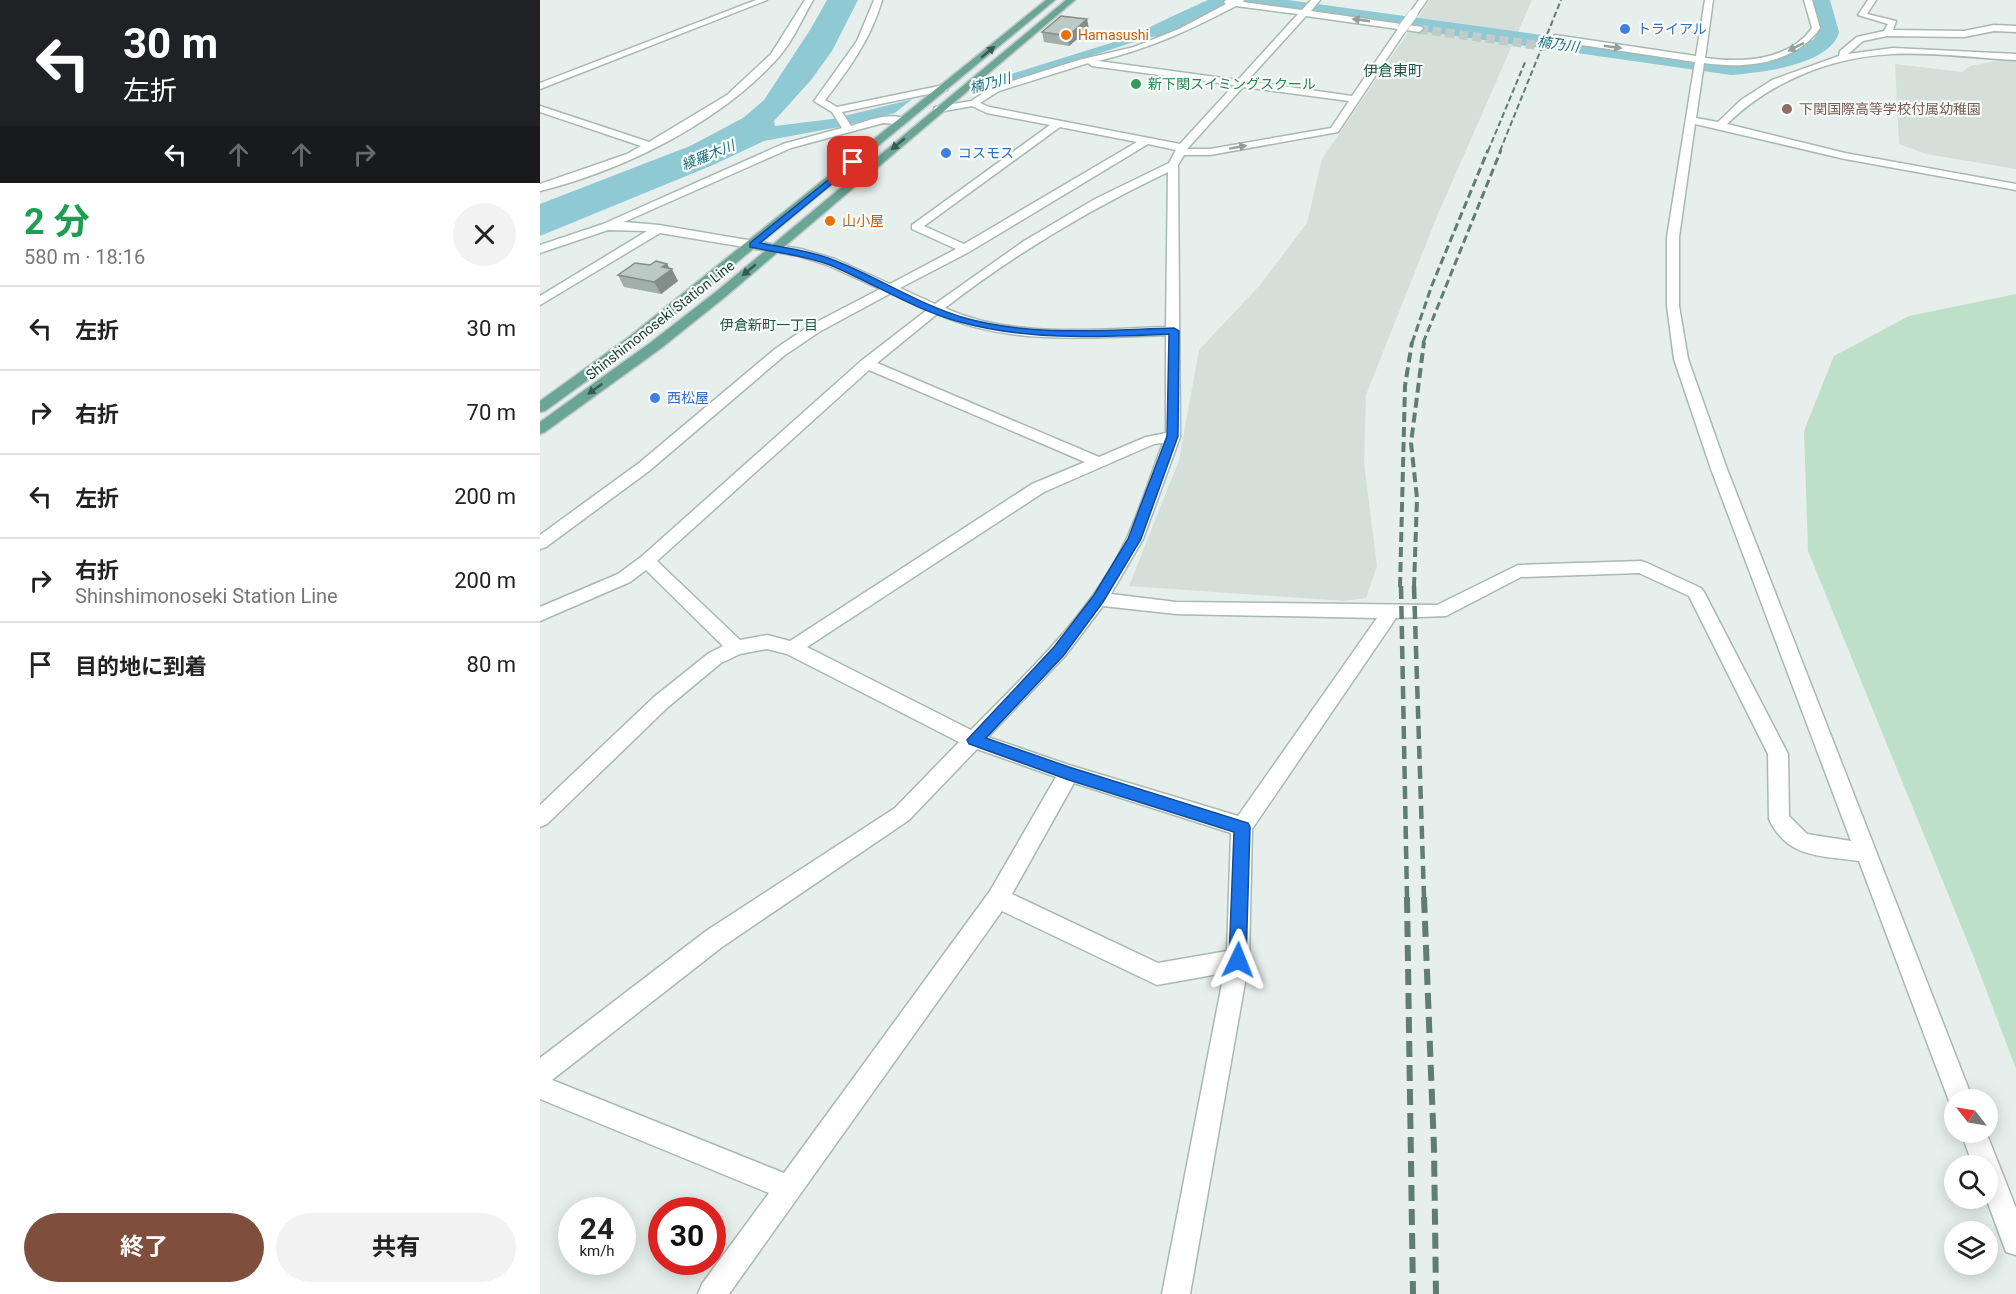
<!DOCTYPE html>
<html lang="ja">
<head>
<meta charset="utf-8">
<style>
	:root { --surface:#fff; --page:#f2f2f2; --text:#222; --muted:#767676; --line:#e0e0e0; --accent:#804e3d }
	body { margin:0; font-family:Roboto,"Noto Sans JP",sans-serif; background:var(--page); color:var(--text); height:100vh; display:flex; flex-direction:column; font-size:22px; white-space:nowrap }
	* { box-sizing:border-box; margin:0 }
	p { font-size:20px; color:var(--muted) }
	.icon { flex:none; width:33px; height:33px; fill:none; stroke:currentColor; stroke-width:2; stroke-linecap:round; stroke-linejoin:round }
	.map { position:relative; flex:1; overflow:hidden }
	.sheet { display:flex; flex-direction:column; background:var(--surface); width:540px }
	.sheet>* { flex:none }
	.guide { background:#202124; color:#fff; overflow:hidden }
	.needle { width:39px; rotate:301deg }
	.controls { position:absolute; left:1404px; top:1089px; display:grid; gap:12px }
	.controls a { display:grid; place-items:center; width:54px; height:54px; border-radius:50%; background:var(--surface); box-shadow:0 3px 15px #0003; font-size:30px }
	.speed { position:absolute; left:18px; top:1197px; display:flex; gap:12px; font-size:30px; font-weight:700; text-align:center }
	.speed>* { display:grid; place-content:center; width:78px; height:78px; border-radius:50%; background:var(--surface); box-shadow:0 3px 15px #0003; line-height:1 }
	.speed small { font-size:15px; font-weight:400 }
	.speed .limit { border:9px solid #d22; background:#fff; color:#111 }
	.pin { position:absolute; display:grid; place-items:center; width:51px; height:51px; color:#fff; margin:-26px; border-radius:12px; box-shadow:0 3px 9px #0006 }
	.me { position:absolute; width:66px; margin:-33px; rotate:2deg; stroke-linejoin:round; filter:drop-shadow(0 0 4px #0008) }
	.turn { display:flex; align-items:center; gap:21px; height:126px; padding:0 24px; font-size:27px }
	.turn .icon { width:78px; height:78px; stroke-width:2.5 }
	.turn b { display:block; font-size:42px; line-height:51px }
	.lanes { display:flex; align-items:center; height:57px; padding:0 24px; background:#0003; justify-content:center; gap:30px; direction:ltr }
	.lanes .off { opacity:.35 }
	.round { display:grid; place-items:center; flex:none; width:63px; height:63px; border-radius:32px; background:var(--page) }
	.head { display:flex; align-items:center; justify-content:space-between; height:102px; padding:0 24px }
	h1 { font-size:36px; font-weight:700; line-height:45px; color:#1e9e55 }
	.button { display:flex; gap:12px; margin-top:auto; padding:12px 24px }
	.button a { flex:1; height:69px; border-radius:36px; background:var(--accent); color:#fff; font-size:24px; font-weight:700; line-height:69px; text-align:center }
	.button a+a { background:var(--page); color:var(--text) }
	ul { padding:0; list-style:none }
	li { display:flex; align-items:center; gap:18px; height:84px; padding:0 24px; border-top:2px solid var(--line) }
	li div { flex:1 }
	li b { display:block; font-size:22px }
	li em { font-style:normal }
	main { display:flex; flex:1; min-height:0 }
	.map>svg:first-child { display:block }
</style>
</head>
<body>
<main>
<section class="sheet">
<div class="guide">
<div class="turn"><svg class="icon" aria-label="left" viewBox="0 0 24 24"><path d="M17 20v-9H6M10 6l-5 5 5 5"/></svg><div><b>30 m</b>左折</div></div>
<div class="lanes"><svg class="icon" aria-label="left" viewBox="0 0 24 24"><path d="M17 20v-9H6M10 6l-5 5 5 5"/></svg><svg class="icon off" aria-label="ahead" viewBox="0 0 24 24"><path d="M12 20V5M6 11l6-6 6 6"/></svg><svg class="icon off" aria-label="ahead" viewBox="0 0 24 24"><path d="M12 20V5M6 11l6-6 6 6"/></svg><svg class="icon off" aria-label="right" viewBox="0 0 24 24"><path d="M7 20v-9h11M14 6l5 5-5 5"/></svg></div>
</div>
<div class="head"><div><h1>2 分</h1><p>580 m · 18:16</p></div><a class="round"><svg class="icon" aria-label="close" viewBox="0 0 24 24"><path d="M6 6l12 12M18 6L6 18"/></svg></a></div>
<ul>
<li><svg class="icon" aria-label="left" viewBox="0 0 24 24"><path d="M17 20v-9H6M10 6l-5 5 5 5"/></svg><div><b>左折</b></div><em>30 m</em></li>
<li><svg class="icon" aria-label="right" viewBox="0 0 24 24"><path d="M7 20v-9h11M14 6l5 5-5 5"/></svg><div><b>右折</b></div><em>70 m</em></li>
<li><svg class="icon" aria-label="left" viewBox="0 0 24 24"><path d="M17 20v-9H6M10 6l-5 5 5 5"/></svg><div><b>左折</b></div><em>200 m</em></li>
<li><svg class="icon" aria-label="right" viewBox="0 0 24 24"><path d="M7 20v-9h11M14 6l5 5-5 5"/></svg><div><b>右折</b><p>Shinshimonoseki Station Line</p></div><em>200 m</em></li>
<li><svg class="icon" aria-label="arrive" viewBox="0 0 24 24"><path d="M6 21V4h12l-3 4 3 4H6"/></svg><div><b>目的地に到着</b></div><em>80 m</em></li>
</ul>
<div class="button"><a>終了</a><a>共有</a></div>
</section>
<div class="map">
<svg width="1476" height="1294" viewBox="0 0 1476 1294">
	<rect width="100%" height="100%" fill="#e6efeb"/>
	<path fill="#d4dfda" d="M890,0H992L898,214L826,395L824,463L837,566L826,598L805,601L589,586L639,460L659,350L720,285L767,223L782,159Z
		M1476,57V169L1386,154L1359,144L1355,64L1422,72L1430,66Z"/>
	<path fill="#bfe0c8" d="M1476,294V1069L1433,955L1268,551L1264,431L1294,356L1369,316Z"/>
	<path fill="#8ec9d4" d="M287,0H318L292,51L271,80L234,121L235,126L292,119L455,79L603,33L663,8L673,11L628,31L440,92L299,127L224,141L173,165L0,236V204L150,146L203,118L224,100L270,30Z"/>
	<path fill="#e6efeb" d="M455,76L429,98L351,116L376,96Z"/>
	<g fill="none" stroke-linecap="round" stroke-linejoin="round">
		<path fill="#8ec9d4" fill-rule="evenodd" d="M668,0H693L690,4C670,15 629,42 607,36L603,32C607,27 657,5 668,0Z
			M695,0H748L1191,61L1238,55L1274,39L1278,28L1270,0H1290L1299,32C1291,65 1219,73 1191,75L705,6L698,4Z"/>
		<path stroke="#bfccc8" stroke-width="9" stroke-dasharray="9 4.5" stroke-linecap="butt" d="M879,29L1010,47"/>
		<defs>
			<path id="minor" d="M216,0H227L0,89V83Z
				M265,0H273C262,19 252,43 237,59C179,123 84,170 0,191V184L87,154L101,146L0,112V106L109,142L187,95L231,54Z
				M334,0H342C331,39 309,69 285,100L297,107L404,85L407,86V90L302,112L311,126C327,121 353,110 368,121L363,124L343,123L251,148L84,222L119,225L261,249L295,259L350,284L416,249L372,229V225L510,125L447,113L432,106L399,112L394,109L395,107L431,101L453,87L539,60L594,47L639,29L686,4L684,2L686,0H704L703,2L762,10L771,0H780L771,11L882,27L883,29L879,32L866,30L798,132L670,155H644L638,165L640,437L603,539L571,594L636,602L897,605L978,565L1101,561L1107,563L1161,588L1164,592L1248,754L1249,816L1267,834L1311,841L1171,469L1134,359L1127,306V237L1155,62L1015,41L1011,38L1015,35L1156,56L1165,0H1173L1165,58C1201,63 1249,61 1272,28L1264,0H1272L1280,28C1255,64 1205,69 1164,63L1156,118L1178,122L1201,100L1232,80L1299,56L1300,51L1317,37L1344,31L1348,24L1318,15L1328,0H1336L1327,14L1356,21L1353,30L1424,31L1454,25L1476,26V32L1454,31L1424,37L1347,36L1323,41L1308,54L1353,48L1476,54V60C1435,58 1393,52 1352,54C1291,57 1231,81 1187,124L1305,153L1476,184V190L1305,159L1155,124L1139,237V306L1148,359L1187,469L1433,1100H1414V1110L1412,1109L1319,861C1281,855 1248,859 1229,819L1228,754L1149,596L1099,573L981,577L906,616L856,618L712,829L709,960L650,1294H622L684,973L617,985L462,911L189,1294H158L162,1284L229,1193L0,1099V1058L166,931L355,808L419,742L247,654L227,649L200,654L181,663L128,707L7,824L0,827V805L114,697L169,653L183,646L106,570L90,582L0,621V607L78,574L101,557L321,361L387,310L351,293L279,332L245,355L109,471L6,547L0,549V535L99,463L235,349L269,326L340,289L287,265L259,256L120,233L0,305V296L107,231L68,230L0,253V245L63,224L243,144L302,128L292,112L274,101L317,41ZM696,6L758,14L698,80L558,61C611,48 648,31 696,6ZM766,16L858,29L812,96L707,81ZM548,63L552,66L694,85L640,144L449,107L440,103L459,91ZM703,87L809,101L791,128L670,149H647ZM520,127L597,142L424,244L384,226ZM608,144L636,150L629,163L555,199L484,241L395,304L360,288L429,252ZM628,172L626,327C553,329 474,339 405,308C474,254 549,210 628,172ZM397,314C469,346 550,337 626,335V433L606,437L559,457L337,363ZM329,370L545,462L492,484L250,641L227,635L200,640L117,561ZM623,443C611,474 601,507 587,538C553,611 487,673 431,730L267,647L504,492L614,444ZM563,606L636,614L837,618L698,816L529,765L448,737L525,656ZM437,749L516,777L450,891L244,1173L12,1080L182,947L369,820ZM534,783L691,833L687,951L618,963L472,894Z
				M879,0H887L876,16H870L869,14Z
				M1421,1132H1446L1476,1208V1255L1466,1252L1446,1198L1448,1166H1433Z"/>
			<path id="major" d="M506,0H515L99,343L5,411L0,412V401L89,337Z
				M526,0H535L185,297L120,349L5,432L0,434V422L110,343L177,291Z"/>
		</defs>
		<use href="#minor" stroke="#a8b8b2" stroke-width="3"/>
		<use href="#major" stroke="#c2cac8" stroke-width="3"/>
		<use href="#minor" fill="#fff" fill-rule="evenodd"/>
		<use href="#major" fill="#6aa596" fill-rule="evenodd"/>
		<path stroke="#5f7d75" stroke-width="2" stroke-dasharray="6 3" stroke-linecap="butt" d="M948,151L986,60
			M960,151L1021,0"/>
		<path stroke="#5f7d75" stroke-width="3" stroke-dasharray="8 4" stroke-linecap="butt" d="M872,343L892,285L948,150
			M883,343L961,150"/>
		<path stroke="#5f7d75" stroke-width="4" stroke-dasharray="10 5" stroke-linecap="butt" d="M860,587L865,386L872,342
			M874,587L877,498L871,443L884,342"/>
		<path stroke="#5f7d75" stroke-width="4.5" stroke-dasharray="13 7" stroke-linecap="butt" d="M861,586L867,898
			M874,586L884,898"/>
		<path stroke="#5f7d75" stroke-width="6" stroke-dasharray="16 8" stroke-linecap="butt" d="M867,897L873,1294
			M884,897L894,1148L896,1294"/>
		<defs>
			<path id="minor-bridge" d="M862,29L873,14"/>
		</defs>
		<use href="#minor-bridge" stroke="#a8b8b2" stroke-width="10" stroke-linecap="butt"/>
		<use href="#minor-bridge" stroke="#fff" stroke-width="9"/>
	</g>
	<path fill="#a1aea9" d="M549,29L529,46L504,42L502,32Z
		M127,264L138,281L121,294L84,287L78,275L110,265Z"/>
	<path fill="#838d89" d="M547,19L549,29L529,46L528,36Z
		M127,264L130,270L132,269L138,281L121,294L114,282L122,267Z"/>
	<path fill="#bbcac4" stroke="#838d89" stroke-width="1.5" d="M521,16L547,19L528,36L502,32Z
		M116,261L127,264L122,267L132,269L114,282L78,275L95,263L110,265Z"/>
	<defs><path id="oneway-solid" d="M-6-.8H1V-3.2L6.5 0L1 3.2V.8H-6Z" transform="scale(1.5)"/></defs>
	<g fill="#92a09c">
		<use href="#oneway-solid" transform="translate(821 20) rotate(-172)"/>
		<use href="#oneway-solid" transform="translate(1073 47) rotate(8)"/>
		<use href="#oneway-solid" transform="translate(1256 47) rotate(153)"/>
		<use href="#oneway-solid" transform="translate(698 147) rotate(-10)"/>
	</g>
	<g fill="#365b51">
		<use href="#oneway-solid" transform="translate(448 52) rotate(-39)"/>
		<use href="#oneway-solid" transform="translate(358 144) rotate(140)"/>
		<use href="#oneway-solid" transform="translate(209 270) rotate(140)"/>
		<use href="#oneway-solid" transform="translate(55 389) rotate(144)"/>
	</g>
	<path fill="#1a73e8" stroke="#114b97" stroke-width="1.5" d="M313,160L316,161V164L220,243C246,248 272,251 296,261C339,278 380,305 425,318C493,337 564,330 634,328L639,331L638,436L601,539L563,602L524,655L446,738L529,767L708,823L710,827L706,960L704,966L698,968L692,966L689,960L694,832L529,780L429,744L427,740L514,647L554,595L588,539L627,436L629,334C558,337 489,341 420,322C375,310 333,283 290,265C264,255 237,253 210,247V243Z"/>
	<g fill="#3f7fe0" stroke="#f7fbf9" stroke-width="2">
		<circle cx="1085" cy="29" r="6"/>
		<circle cx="406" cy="153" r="6"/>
		<circle cx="115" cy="398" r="6"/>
	</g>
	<g fill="#e8710a" stroke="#f7fbf9" stroke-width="2">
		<circle cx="526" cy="35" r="6"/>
		<circle cx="290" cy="221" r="6"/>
	</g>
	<circle fill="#2e9e5b" stroke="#f7fbf9" stroke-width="2" cx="596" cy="84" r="6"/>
	<circle fill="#8d6e63" stroke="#f7fbf9" stroke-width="2" cx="1247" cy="109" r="6"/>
	<g text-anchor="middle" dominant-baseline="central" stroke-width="4.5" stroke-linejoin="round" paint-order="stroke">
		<g font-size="14" fill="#366cbe" stroke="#f7fbf9" text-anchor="start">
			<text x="1097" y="29">トライアル</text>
			<text x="418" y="153">コスモス</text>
			<text x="127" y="398">西松屋</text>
		</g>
		<g font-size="14" fill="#c56008" stroke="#f7fbf9" text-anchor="start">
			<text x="538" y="35">Hamasushi</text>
			<text x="302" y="221">山小屋</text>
		</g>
		<g font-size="14" font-style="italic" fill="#1c6f80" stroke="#f7fbf9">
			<text transform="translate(1018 44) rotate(8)">楠乃川</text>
			<text transform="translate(450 83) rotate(-15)">楠乃川</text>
			<text transform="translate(168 155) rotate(-22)">綾羅木川</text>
		</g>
		<g font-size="14" fill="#27864d" stroke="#f7fbf9" text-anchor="start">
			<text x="608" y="84">新下関スイミングスクール</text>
		</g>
		<g font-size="14" fill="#785e54" stroke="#f7fbf9" text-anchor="start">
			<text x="1259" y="109">下関国際高等学校付属幼稚園</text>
		</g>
		<g font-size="14" fill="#24423a" stroke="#f7fbf9">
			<text transform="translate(120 320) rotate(-38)">Shinshimonoseki Station Line</text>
		</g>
		<g font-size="14" fill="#1f5548" stroke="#f7fbf9">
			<text x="229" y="325">伊倉新町一丁目</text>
		</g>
		<g font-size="15" fill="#1f5548" stroke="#f7fbf9">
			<text x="853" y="71">伊倉東町</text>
		</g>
	</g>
</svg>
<div class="controls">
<a><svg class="needle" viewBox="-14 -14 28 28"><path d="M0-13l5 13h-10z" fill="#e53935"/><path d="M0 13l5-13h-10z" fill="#767676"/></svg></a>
<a><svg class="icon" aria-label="search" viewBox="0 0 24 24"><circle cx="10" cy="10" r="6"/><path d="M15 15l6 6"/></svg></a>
<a><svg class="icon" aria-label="layers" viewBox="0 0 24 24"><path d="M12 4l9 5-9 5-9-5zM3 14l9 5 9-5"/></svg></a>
</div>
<div class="speed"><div>24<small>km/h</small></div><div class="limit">30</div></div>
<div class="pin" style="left:313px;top:162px;background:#d93025"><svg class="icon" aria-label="arrive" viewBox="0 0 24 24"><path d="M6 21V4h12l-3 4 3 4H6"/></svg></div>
<svg class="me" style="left:698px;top:960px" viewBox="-20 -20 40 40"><path d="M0-17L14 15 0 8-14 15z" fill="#1a73e8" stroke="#fff" stroke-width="4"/></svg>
</div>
</main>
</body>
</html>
